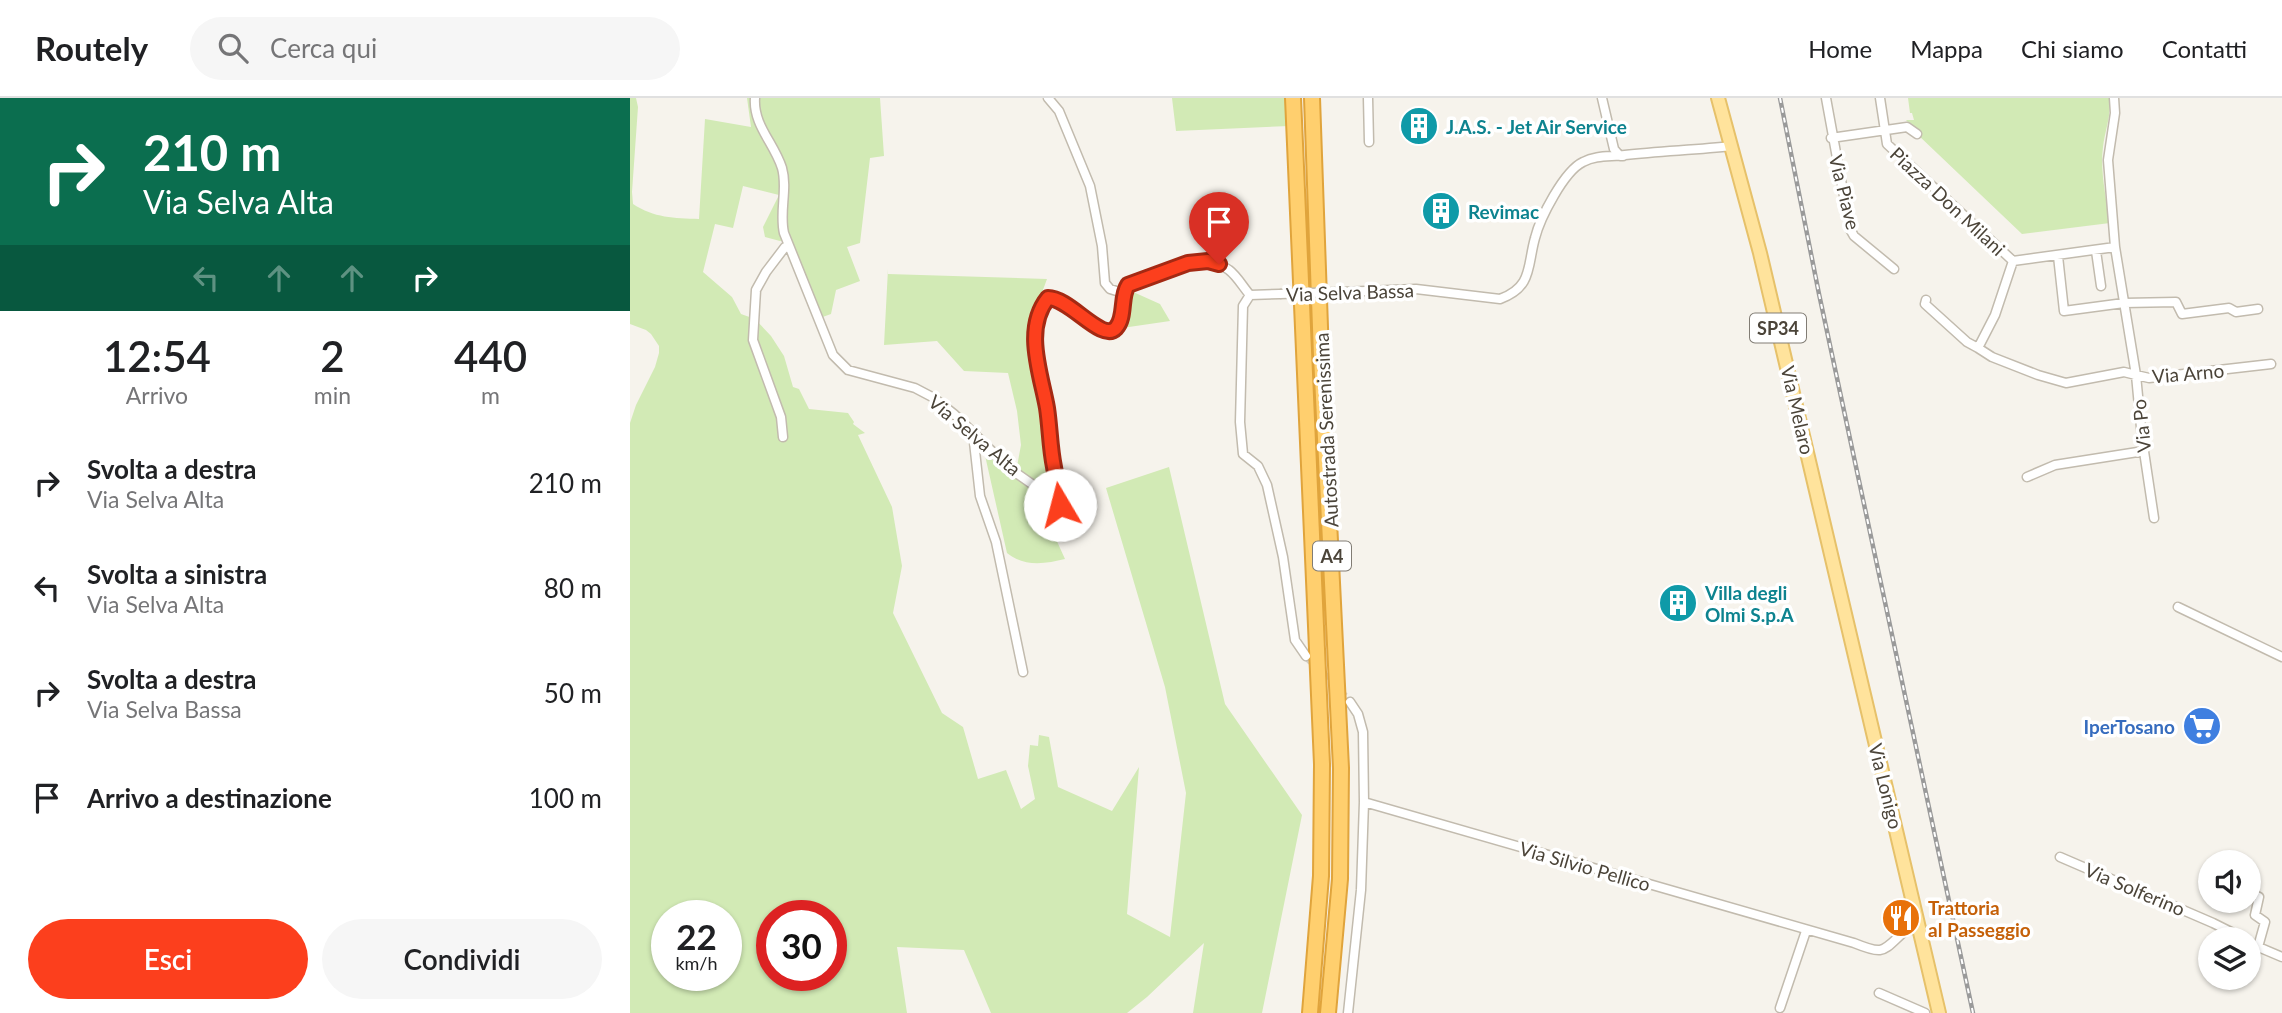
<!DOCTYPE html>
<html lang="it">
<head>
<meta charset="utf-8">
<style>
	:root { --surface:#fff; --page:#f6f6f6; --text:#202124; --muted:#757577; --line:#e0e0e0; --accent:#fc3f1d }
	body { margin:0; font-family:Lato,sans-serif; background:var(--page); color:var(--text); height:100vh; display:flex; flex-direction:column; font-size:26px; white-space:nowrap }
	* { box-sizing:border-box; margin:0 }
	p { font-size:23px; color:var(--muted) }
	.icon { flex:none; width:38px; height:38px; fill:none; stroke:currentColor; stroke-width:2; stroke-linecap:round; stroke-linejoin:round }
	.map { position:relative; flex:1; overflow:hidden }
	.details { display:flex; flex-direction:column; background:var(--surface); width:630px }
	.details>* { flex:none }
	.top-card { background:#0b6e4f; color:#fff; overflow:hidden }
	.fabs { position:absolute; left:1568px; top:752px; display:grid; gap:14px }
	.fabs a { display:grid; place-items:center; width:63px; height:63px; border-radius:50%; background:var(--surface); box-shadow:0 2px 5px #0004; font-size:35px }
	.speed { position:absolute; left:21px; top:802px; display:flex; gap:14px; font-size:35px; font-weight:700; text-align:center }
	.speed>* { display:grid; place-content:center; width:91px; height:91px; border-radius:50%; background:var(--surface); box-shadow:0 2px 5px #0004; line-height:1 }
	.speed small { font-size:18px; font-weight:400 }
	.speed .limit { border:10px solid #d22; background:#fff; color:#111 }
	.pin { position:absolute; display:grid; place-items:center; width:60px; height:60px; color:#fff; margin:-72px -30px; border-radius:50% 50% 50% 0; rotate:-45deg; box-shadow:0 0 7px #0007 }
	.pin .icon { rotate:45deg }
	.me { position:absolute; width:77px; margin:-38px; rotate:352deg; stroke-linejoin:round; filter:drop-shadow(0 0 5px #0008) }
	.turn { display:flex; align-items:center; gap:24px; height:147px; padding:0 28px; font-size:32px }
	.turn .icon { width:91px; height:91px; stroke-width:2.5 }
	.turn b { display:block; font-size:49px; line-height:60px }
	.lanes { display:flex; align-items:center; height:66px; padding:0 28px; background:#0003; justify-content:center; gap:35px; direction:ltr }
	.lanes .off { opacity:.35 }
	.eta { display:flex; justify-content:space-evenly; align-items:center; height:119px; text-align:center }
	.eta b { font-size:42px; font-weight:600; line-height:49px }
	.cta { display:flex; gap:14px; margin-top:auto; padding:14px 28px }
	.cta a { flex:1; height:80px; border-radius:42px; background:var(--accent); color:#fff; font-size:28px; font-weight:600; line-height:80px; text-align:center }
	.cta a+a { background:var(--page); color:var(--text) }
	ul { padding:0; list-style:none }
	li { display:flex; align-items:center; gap:21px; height:105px; padding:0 28px }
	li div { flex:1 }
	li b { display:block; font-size:26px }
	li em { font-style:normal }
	header { display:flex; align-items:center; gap:42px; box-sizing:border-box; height:98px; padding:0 35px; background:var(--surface); border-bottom:2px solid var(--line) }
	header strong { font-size:33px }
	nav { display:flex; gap:38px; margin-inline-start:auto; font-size:24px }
	.search { width:490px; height:63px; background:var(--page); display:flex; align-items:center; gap:18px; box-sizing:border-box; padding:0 24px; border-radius:38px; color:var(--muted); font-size:26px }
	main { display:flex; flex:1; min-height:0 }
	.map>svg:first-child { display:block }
</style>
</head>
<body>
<header>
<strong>Routely</strong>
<div class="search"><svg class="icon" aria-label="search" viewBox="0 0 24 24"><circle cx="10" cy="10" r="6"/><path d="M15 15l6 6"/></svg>Cerca qui</div>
<nav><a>Home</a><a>Mappa</a><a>Chi siamo</a><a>Contatti</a></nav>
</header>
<main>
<section class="details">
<div class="top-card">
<div class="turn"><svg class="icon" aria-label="right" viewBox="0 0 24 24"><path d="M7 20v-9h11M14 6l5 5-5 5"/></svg><div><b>210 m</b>Via Selva Alta</div></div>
<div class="lanes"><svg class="icon off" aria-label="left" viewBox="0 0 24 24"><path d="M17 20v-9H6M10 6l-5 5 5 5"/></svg><svg class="icon off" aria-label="ahead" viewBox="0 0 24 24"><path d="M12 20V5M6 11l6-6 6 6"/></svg><svg class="icon off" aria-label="ahead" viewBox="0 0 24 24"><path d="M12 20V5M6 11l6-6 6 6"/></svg><svg class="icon" aria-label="right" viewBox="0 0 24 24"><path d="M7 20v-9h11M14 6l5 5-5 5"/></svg></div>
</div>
<div class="eta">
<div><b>12:54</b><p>Arrivo</p></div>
<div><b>2</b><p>min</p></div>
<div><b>440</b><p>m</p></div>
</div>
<ul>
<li><svg class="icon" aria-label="right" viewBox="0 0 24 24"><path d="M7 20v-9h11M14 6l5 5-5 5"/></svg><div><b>Svolta a destra</b><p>Via Selva Alta</p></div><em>210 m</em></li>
<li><svg class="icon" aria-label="left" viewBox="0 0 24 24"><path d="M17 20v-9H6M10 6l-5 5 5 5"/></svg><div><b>Svolta a sinistra</b><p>Via Selva Alta</p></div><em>80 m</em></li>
<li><svg class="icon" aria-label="right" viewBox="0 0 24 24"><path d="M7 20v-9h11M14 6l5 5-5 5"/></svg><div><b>Svolta a destra</b><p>Via Selva Bassa</p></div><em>50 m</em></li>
<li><svg class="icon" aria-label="arrive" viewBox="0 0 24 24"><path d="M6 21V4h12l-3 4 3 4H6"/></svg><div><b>Arrivo a destinazione</b></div><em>100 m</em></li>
</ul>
<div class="cta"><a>Esci</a><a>Condividi</a></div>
</section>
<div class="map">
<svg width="1652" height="915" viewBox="0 0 1652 915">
	<rect width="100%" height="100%" fill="#f6f3ec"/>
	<path fill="#d2eab5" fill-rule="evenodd" d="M0,0H6L8,9L2,94L3,106C24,120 44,120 69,121L75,21L121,29L117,0H250L254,58L240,60L230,145L217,149L230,183L206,192L201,216L187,221L155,142L150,143L135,139L133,129L149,97L113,88L103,130L85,126L73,174L102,199L111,216L125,221L141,238L154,258L163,289L169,291L179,311L218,315L224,324L223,326L235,335L228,337L262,409L272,468L263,515L312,615L333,629L348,681L376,672L391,711L405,701L398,668L400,647L408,648L409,637L419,639L428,689L482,713L509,669L497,816L540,839L556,695L535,589L476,390L539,369L595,606L672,717L632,915H563L574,845L517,899L497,915H361L334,852L267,849L277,915H0V325L6,307L25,269L29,255V248L21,236L16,232L0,226ZM37,817H96V877H37ZM142,817H201V877H142Z
		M542,0H659V28L546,33Z
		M1278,0H1479C1482,16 1475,32 1473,49C1470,73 1476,100 1480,125L1392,136L1287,36L1288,35L1276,22H1284L1282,15H1280Z
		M258,171V176L417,181L400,227L405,239L398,240L419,378L428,413L425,439L435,461C415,466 394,469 377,455L354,353L368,368L385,379L391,347L387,313L378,275L334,273L307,243L254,247Z
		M501,193L530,206L540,223L492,230Z"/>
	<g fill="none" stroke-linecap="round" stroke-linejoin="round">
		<path stroke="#d4d0c8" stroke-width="8" stroke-dasharray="8 4" stroke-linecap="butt" d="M676,558L720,604"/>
		<defs>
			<path id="minor" d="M125,0C123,27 144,45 152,70C158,91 149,114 154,135L203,257L218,272L285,290L304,300L324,316L379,370L409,391L425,408L430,406V397C425,368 421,339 417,311C412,277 393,229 418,200C448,201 495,277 493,195
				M418,0L429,13L460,88L472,148L475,185L480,191L493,195L498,187L504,183C532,175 571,150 599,172C607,178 613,189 620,197L650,196
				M738,0L739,44
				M972,0L984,51L990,58H993
				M1196,0L1220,131L1224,138L1264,171
				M1250,0L1257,46L1383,163L1485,149
				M1484,0L1485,15L1478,62L1485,149L1506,277L1519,280L1641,266
				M1201,40L1277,29L1287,36
				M1466,153L1471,188
				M1428,158L1434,213L1494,205L1546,204L1552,216L1599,210L1606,214L1628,211
				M711,194L786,191L870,201C903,189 897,168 905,140C910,120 934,73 953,64C966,57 980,59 995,57C1030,53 1066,52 1102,48
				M620,197L613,208L610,324L613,356L628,368L637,387L653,459L665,542L676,558
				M1296,202L1295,206L1337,244L1348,250L1362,259L1408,277L1436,285L1494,274L1506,277L1512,340L1524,420
				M1348,250L1365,217L1383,163
				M343,335L350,398L366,444L393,574
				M153,339L151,319L123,242L126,192L136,174L155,149L158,150
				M1397,379L1425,367L1514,353
				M1548,509L1652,559
				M734,704L1224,845C1256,858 1252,853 1276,832L1291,831
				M1430,759L1583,825L1617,842
				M1619,794L1629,799L1625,817L1635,824L1628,849
				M1626,848L1652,859
				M1249,895L1295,915
				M1150,910L1176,833
				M718,915L731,792L734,704L733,634L728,616L720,604"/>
			<path id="primary" d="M1088,0L1130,155L1309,915"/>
			<path id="motorway" d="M663,0L692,666L691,778L680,915
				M682,0L691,258L711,670L710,781L698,915"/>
		</defs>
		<use href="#minor" stroke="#c2bbae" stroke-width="11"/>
		<use href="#primary" stroke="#e6c16a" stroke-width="16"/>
		<use href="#motorway" stroke="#e0a43c" stroke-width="18"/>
		<use href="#minor" stroke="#fff" stroke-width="8"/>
		<use href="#primary" stroke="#ffe39c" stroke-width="12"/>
		<use href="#motorway" stroke="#ffcf6e" stroke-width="14"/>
		<defs>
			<path id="rail" d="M1150,0L1189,196L1343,915"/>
		</defs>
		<use href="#rail" stroke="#9a9a9a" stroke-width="4.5"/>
		<use href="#rail" stroke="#fff" stroke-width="2" stroke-dasharray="5" stroke-linecap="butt"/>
		<defs>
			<path id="minor-bridge" d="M650,196L711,194"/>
		</defs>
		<use href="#minor-bridge" stroke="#c2bbae" stroke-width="11" stroke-linecap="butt"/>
		<use href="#minor-bridge" stroke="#fff" stroke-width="8"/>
	</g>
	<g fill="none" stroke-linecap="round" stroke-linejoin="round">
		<defs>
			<path id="route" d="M430,407C430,394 426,382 424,369C420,350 420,330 417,310C411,276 393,231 418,200C440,200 472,245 486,230C496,219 490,199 498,187L558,165L578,163L589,166"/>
		</defs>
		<use href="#route" stroke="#a42913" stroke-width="18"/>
		<use href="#route" stroke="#fc3f1d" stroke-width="12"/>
	</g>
	<defs>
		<symbol id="building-disc" viewBox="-11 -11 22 22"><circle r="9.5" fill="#0f9aa8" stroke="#fff"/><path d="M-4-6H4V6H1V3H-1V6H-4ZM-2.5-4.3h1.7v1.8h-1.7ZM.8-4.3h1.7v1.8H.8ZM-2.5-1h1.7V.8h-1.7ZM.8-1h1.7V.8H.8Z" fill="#fff"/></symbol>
		<symbol id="supermarket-disc" viewBox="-11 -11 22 22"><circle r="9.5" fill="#3f7fe0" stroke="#fff"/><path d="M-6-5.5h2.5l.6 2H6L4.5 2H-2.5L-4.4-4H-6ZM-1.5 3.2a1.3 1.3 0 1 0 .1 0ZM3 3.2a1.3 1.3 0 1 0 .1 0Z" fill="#fff"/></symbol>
		<symbol id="restaurant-disc" viewBox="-11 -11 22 22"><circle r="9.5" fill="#e8710a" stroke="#fff"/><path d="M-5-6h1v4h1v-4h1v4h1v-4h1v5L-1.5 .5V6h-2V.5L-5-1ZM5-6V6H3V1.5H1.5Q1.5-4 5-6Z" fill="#fff"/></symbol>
	</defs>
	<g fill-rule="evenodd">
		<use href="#building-disc" x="767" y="6" width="44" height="44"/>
		<use href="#building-disc" x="789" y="91" width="44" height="44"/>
		<use href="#building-disc" x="1026" y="483" width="44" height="44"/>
		<use href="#supermarket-disc" x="1550" y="606" width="44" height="44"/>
		<use href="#restaurant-disc" x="1249" y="798" width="44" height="44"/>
	</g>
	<g text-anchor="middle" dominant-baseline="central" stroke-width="7" stroke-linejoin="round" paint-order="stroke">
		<g fill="#fff" stroke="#817c74" stroke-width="2">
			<rect x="1120" y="215.5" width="56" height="29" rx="5"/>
			<rect x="683" y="443.5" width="38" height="29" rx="5"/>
		</g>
		<g font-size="18" font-weight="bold" fill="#4b4439">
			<text x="1148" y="230">SP34</text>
			<text x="702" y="458">A4</text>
		</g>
		<g font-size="19" font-weight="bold" fill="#0d838f" stroke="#fff" text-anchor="start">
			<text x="816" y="28">J.A.S. - Jet Air Service</text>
			<text x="838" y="113">Revimac</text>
			<text x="1075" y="494">Villa degli<tspan x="1075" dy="22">Olmi S.p.A</tspan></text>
		</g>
		<g font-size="19" fill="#4b4439" stroke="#fff">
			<text transform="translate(1215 94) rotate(76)">Via Piave</text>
			<text transform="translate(1318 103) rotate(43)">Piazza Don Milani</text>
			<text transform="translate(720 194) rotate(-2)">Via Selva Bassa</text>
			<text transform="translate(1558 275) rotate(-5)">Via Arno</text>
			<text transform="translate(1168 312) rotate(77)">Via Melaro</text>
			<text transform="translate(1511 328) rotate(-96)">Via Po</text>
			<text transform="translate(696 332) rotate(-93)">Autostrada Serenissima</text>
			<text transform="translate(345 337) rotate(40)">Via Selva Alta</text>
			<text transform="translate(1256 688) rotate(76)">Via Lonigo</text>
			<text transform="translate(955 768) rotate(16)">Via Silvio Pellico</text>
			<text transform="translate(1505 791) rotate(23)">Via Solferino</text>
		</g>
		<g font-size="19" font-weight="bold" fill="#366cbe" stroke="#fff" text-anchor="end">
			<text x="1545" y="628">IperTosano</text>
		</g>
		<g font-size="19" font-weight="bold" fill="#c56008" stroke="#fff" text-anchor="start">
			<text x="1298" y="809">Trattoria<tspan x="1298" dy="22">al Passeggio</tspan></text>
		</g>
	</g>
</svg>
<div class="fabs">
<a><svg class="icon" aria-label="sound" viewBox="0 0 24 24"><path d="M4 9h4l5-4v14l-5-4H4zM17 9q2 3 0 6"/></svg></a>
<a><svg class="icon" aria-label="layers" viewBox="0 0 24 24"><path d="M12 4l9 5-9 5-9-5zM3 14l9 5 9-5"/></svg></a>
</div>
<div class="speed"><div>22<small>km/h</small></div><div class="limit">30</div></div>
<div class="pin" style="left:589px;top:166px;background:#d93025"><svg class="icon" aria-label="arrive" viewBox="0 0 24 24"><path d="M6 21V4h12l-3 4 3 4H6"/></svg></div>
<svg class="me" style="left:430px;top:407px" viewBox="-20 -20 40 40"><circle r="19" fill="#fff"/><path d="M0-13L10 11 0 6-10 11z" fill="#fc3f1d"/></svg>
</div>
</main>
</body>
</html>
